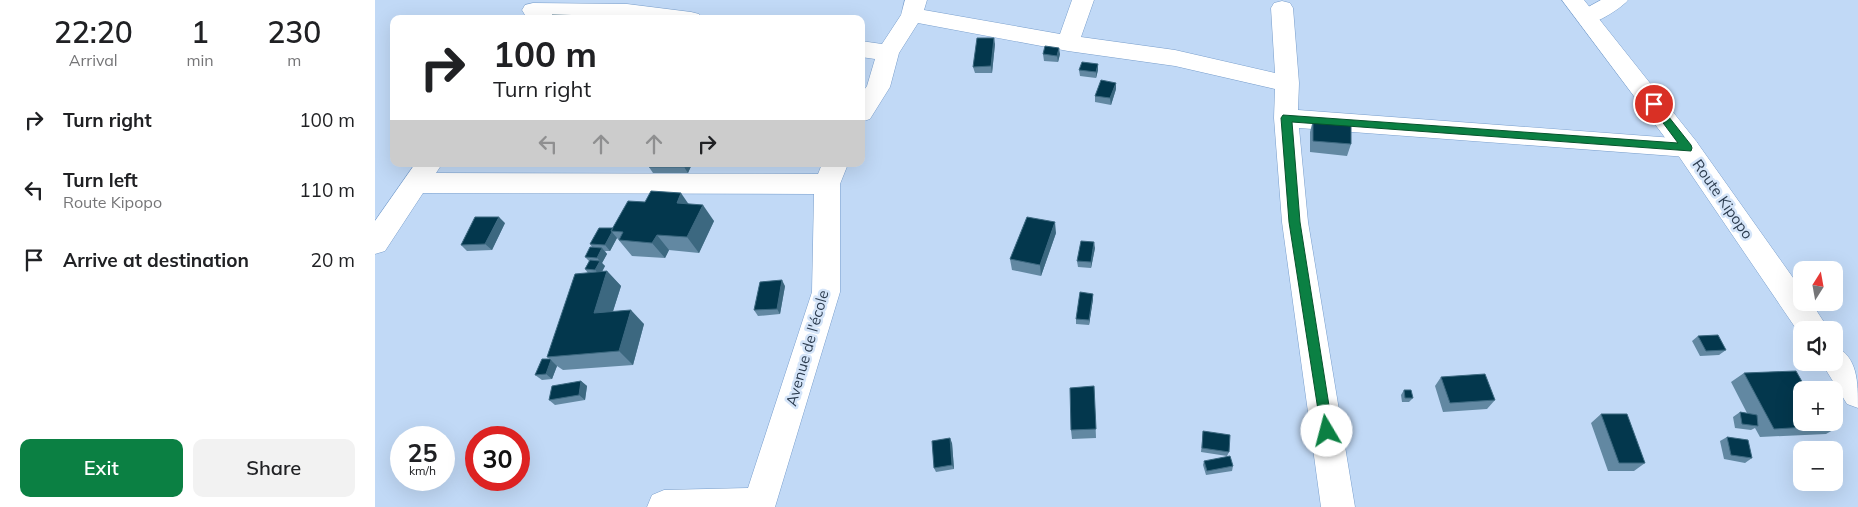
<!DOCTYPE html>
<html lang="en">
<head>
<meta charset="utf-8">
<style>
	:root { --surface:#fff; --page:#f2f2f2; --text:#202124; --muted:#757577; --accent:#0b8043 }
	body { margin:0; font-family:Mulish,sans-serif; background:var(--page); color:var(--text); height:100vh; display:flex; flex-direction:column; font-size:19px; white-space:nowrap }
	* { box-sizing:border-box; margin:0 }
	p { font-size:16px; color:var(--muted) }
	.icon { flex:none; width:28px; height:28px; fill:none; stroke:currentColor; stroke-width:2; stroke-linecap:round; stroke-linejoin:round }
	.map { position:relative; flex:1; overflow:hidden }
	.sheet { display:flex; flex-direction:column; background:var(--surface); width:375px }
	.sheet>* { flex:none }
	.top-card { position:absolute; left:15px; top:15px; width:475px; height:152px; border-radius:10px; box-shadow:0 5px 20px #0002; background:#fff; color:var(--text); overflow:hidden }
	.needle { width:32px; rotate:11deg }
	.buttons { position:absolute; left:1418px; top:261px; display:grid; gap:10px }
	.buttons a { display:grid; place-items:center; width:50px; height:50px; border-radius:10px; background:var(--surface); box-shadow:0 5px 20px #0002; font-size:25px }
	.speed { position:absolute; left:15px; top:426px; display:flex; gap:10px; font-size:25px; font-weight:700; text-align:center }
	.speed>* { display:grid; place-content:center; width:65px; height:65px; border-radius:50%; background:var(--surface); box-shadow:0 5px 20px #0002; line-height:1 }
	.speed small { font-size:12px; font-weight:400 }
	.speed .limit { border:8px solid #d22; background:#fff; color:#111 }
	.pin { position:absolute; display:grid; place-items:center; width:42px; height:42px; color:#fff; margin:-21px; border:2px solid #fff; border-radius:50%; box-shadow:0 1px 5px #0007 }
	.me { position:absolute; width:55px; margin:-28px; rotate:352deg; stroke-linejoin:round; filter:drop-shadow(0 0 4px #0008) }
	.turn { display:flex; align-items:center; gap:18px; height:105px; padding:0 20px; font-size:22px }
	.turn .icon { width:65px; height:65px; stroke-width:2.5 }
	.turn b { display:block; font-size:35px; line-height:42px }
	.lanes { display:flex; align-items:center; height:48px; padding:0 20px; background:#0003; justify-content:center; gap:25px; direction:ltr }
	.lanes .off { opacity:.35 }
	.eta { display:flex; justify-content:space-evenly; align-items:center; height:85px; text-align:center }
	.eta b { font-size:30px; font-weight:600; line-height:35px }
	.cta { display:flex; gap:10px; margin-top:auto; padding:10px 20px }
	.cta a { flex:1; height:58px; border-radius:10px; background:var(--accent); color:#fff; font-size:20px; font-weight:600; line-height:58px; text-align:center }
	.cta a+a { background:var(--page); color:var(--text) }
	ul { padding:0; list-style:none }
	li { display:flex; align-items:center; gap:15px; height:70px; padding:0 20px }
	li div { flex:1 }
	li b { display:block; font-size:19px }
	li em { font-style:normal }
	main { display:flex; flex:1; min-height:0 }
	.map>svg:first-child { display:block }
</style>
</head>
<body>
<main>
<section class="sheet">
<div class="eta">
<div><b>22:20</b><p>Arrival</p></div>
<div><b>1</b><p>min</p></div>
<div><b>230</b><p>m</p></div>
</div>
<ul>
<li><svg class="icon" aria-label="right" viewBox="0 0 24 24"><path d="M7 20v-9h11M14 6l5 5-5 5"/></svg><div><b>Turn right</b></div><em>100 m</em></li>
<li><svg class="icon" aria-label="left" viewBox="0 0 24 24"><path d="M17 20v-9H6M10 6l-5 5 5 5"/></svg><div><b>Turn left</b><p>Route Kipopo</p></div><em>110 m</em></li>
<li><svg class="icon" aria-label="arrive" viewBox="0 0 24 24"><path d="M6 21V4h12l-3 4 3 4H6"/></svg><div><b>Arrive at destination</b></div><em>20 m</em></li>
</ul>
<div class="cta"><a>Exit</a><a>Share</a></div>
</section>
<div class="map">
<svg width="1483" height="507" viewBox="0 0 1483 507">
	<rect width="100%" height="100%" fill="#c1d9f6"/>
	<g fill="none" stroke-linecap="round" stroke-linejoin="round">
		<defs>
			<path id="minor" d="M530,0H552L549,10L685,34L697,0H719L706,37L800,50L900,73L896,8L899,3L907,1L915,3L918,8L924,83L923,110L1312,139L1321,141L1325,148L1321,155L1312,157L924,128L933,222L980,507H946L907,222L899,118L900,89L800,66L693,51L543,23L524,53L515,87L495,119L486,122V94L492,86L500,59L486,57V41L507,44L526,15Z
				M1226,0H1253C1248,7 1221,24 1212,24C1209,24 1207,23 1204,22L1201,17L1204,12Z
				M158,3L252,4L316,12L324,14L327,19L158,17L150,15L147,10L150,5Z
				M40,164H67L61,173L443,174L447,164H473L465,184V292L400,507H272L277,495L289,490L373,488L437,292L439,194L48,193L10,251L0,254V221Z"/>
			<path id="secondary" d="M1187,0H1209L1321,141L1426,289V302H1436L1454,330H1426V336L1303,155Z
				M1459,346C1483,356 1483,382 1483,408L1472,404L1446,362H1459Z"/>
		</defs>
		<use href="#minor" stroke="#789ecc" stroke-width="1"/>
		<use href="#secondary" stroke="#789ecc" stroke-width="1"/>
		<use href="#minor" fill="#fff" fill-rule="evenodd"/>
		<use href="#secondary" fill="#fff" fill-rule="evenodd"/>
	</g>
	<path fill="#6288a2" d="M620,44L617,73H600L598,67Z
		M668,54H685L683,62L669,61Z
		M704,70H723L721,78L705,76Z
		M741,89L736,105L720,102V96Z
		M938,120L976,144L972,156L935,152V132Z
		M276,164H317L313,173H278L274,167Z
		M270,202L314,204L339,221L324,253L294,250L290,258L257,256L242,238L235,251H230L232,254L227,263L230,266L227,272L232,271L246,286L238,311L269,324L258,365L188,370L182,366L177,379L167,380L160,375L175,359L172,357L213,273L210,269L214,261L210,257L217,247L215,244L238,228Z
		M130,223L117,250L92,251L86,245Z
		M681,233L666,276L637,270L635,259Z
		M720,248L716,268L703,267L702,261Z
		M410,286L405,314L383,316L379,310Z
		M718,294V299L714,325L701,324V319Z
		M1323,336L1351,350L1344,355L1325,356L1317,341Z
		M1369,373L1430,387L1467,425L1451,434L1385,437L1380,428L1376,430L1360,428L1358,417L1365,412L1372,413L1356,382Z
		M1066,377L1120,400L1112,409L1068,412L1060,386Z
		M206,381L212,386L210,400L180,405L174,400Z
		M719,386L721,438L697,439L696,430Z
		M1029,390L1038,398L1034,402H1027L1026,395Z
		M1226,414L1270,463L1259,471H1233L1216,423Z
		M828,431L854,452L852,456L826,452Z
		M1352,437L1377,458L1370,463L1349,459L1345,441Z
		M577,443L579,469L561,472L559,468Z
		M829,461L858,466L857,471L831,475L828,465Z"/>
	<path fill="#3c6880" d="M619,38L620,44L617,73L616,66Z
		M684,48L685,54L683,62L682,56Z
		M723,64V70L721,78V72Z
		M741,83V89L736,105L735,98Z
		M311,164H317L313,173L309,167Z
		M306,193L317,209L302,203Z
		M328,205L339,221L324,253L312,237Z
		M124,217L130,223L117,250L110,244Z
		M680,222L681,233L666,276L665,265Z
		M237,232L242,238L235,251L230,245Z
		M282,235L294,250L290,258L277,243Z
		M719,242L720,248L716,268V262Z
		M227,248L232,254L227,263L230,266L225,275L220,270L225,261L222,258Z
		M232,271L246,286L233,327L219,313Z
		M407,280L410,286L405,314L402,309Z
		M718,294V299L714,325V320Z
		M256,310L269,324L258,365L244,351Z
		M176,360L182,366L177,379L171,374Z
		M206,381L212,386L210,400L204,395Z
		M575,438L577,443L579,469L577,465Z"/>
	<path fill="#03374d" stroke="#3c6880" d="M177,15L216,16L214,19H175Z
		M249,17L260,18L259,19H247Z
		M602,38H619L616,66L598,67Z
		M670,46L684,48L682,56L668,54Z
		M707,62L723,64L721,72L704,70Z
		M726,80L741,83L735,98L720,96Z
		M938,120L976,124V144L938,141Z
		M276,164H311L309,167H274Z
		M276,191L306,193L302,203L328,205L312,237L282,235L277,243L244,240L248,232L236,231L253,201L270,202Z
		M100,217H124L110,244L86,245Z
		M652,217L680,222L665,265L635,259Z
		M224,228H238L236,231L237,232L230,245L215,244Z
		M706,241L719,242L716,262L702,261Z
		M215,247L227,248L222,258L210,257Z
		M215,260L225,261L220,270L210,269Z
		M232,271L219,313L256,310L244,351L172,357L200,274Z
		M407,280L402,309L379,310L385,282Z
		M705,292L718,294L714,320L701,319Z
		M1343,335L1351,350L1331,351L1323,336Z
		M167,359H175L176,360L171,374L160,375Z
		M1421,371L1430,387H1444L1446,390H1426V422H1459V411L1467,425L1399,429L1369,373Z
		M1110,374L1120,400L1075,403L1066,377Z
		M206,381L204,395L174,400L177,386Z
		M719,386L721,429L696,430L695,388Z
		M1029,390H1036L1038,398H1030Z
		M1365,412L1382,415L1383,426L1367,424Z
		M1226,414H1252L1270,463H1244Z
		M828,431L855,435L854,452L827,448Z
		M1352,437L1373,440L1377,458L1356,455Z
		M575,438L577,465L559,468L557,441Z
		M855,456L858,466L832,471L829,461Z"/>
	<path fill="#0b8043" stroke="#07532c" d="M1279,101L1282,102L1316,145L1317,148L1316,151L917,122L925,222L958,431L956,436L952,437L947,436L914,222L906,118L908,115L1303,143L1274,104Z"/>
	<g text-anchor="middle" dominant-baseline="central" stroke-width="5" stroke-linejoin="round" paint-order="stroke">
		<g font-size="15" fill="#2c3c4f" stroke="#d5e5f9">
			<text transform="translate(1348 199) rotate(55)">Route Kipopo</text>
			<text transform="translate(432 348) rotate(-74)">Avenue de l'école</text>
		</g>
	</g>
</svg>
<div class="buttons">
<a><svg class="needle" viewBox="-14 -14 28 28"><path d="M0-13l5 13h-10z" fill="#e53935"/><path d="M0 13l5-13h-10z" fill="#757577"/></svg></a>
<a><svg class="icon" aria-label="sound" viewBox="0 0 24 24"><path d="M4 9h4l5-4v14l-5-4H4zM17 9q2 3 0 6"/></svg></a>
<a>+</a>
<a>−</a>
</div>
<div class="speed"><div>25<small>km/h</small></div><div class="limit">30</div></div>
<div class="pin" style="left:1279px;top:104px;background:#d93025"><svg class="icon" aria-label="arrive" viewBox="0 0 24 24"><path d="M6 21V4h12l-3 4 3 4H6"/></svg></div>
<svg class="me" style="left:952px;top:431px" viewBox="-20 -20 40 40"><circle r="19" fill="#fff"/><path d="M0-13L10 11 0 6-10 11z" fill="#0b8043"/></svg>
<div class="top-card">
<div class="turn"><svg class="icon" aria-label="right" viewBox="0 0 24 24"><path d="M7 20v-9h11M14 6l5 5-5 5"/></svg><div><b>100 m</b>Turn right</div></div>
<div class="lanes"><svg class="icon off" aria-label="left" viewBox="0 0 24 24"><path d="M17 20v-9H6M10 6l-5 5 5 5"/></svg><svg class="icon off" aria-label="ahead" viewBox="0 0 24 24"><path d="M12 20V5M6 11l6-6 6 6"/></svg><svg class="icon off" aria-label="ahead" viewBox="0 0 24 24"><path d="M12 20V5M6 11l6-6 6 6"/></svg><svg class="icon" aria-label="right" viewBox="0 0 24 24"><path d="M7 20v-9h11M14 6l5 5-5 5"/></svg></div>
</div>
</div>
</main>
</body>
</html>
